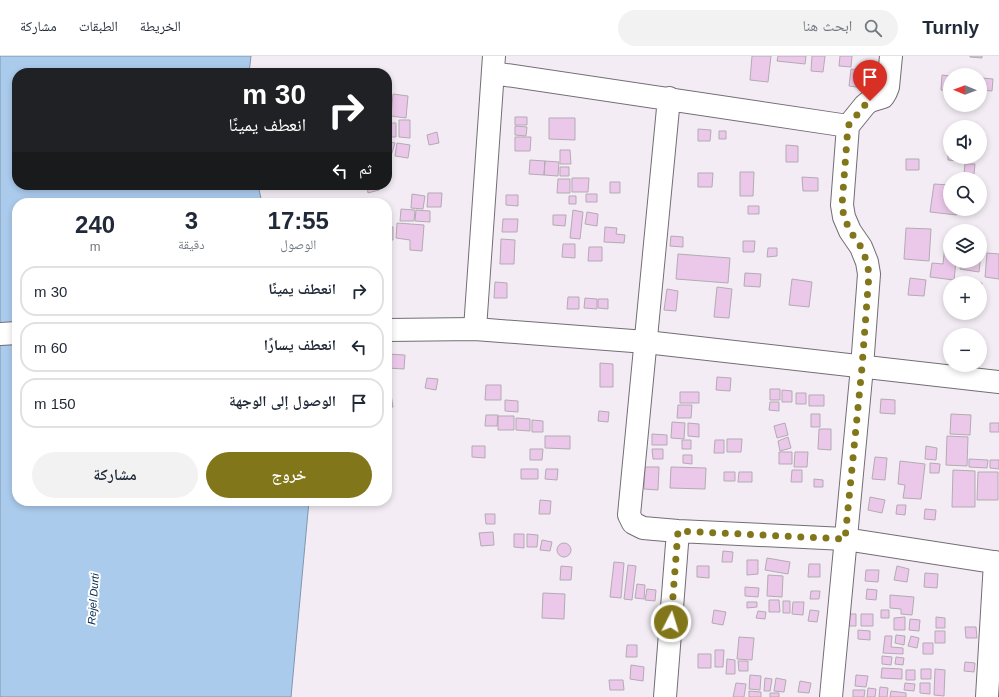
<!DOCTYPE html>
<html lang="ar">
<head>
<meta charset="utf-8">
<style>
	:root { --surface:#fff; --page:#f2f2f3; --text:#1f2937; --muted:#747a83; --line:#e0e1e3; --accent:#82761a }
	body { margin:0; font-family:Arial,"Noto Naskh Arabic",sans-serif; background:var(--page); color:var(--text); direction:rtl; height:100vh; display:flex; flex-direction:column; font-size:15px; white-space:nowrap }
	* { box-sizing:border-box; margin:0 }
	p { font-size:13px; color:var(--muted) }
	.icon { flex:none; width:22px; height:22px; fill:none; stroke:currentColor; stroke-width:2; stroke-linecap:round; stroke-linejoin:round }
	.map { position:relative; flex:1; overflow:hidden; direction:ltr }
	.panel { position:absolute; left:12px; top:142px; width:380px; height:308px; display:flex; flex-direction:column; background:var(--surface); border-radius:16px; box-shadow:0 2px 6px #0003; direction:rtl }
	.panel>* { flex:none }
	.guide { position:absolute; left:12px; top:12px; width:380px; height:122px; border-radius:16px; box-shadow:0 2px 6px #0003; direction:rtl; background:#202124; color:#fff; overflow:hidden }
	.needle { width:26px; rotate:271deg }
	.controls { position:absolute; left:943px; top:12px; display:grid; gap:8px }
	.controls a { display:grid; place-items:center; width:44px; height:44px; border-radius:50%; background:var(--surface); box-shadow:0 2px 6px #0003; font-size:20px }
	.pin { position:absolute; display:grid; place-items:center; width:34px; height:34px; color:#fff; margin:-41px -17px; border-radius:50% 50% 50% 0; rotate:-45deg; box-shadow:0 0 4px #0007 }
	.pin .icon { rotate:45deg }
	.me { position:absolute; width:44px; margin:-22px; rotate:5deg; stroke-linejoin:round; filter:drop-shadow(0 0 3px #0008) }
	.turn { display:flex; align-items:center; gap:14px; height:84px; padding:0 20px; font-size:18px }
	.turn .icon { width:52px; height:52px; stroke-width:2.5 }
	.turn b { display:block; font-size:28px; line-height:34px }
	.then { display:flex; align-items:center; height:38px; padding:0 20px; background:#0003; gap:8px; font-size:15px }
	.eta { display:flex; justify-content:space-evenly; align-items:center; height:68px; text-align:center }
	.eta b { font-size:24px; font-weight:600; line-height:28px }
	.cta { display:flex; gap:8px; margin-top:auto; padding:8px 20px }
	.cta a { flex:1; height:46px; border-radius:24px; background:var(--accent); color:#fff; font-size:16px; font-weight:600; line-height:46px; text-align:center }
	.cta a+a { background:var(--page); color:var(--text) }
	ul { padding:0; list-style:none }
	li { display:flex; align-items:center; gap:12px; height:50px; margin:0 8px 6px; padding:0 12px; border:2px solid var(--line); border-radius:16px }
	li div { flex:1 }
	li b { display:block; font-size:15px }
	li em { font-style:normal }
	header { display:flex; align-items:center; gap:24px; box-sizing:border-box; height:56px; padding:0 20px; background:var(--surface); border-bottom:1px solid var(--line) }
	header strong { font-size:19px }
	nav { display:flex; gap:22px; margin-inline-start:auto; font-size:14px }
	.search { width:280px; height:36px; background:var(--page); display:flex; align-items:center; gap:10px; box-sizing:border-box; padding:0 14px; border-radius:22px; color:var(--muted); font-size:15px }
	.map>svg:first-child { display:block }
</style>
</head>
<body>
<header>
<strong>Turnly</strong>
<div class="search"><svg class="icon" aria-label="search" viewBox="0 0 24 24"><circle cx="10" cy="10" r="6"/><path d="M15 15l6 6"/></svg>ابحث هنا</div>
<nav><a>الخريطة</a><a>الطبقات</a><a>مشاركة</a></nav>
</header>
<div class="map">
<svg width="999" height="641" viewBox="0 0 999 641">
	<rect width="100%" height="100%" fill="#f3ecf4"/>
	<path fill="#abcbed" stroke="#8096ae" d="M0,0H251L249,17H17V129H258L262,147H17V445H309L291,641H0Z"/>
	<path fill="#ebc8ea" stroke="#b3abb2" d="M752,0H771L768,26L750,24Z
		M778,0H806L805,8L777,5Z
		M812,0H825L823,16L811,15Z
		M840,0H852L851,11L839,10Z
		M970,0H982V2L970,1Z
		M851,13L872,16L871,33L849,30Z
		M942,19L950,20V35L941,34Z
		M982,22L993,23L992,35L980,34Z
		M387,37H390L388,58H387Z
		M393,38L408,40L406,62L391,60Z
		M515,61H527V69H515Z
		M549,62H575V84L549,83Z
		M399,64H410V82L399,81Z
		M387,67H396V81H387Z
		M515,70L527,71L526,80L515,79Z
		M698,73L711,74L710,85H698Z
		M719,75H726V83H719Z
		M437,76L439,87L429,89L427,79Z
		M515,81H531L530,95H515Z
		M387,85L395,87L390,103L387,102Z
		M397,87L410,89L408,102L395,100Z
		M786,89L798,90V106H786Z
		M560,94H570L571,108H560Z
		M948,94H950V101H959V105L948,104Z
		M906,103H919V114H906Z
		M530,104L545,105L544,119L529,118Z
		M545,105L559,106L558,120L544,119Z
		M965,108H975L974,118H964Z
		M560,111H569V120H560Z
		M740,116H754L753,140H740Z
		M698,117H713L712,131H698Z
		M802,121L818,122V135H803Z
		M572,122H589L588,136H572Z
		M558,123H570V137H557Z
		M610,126H620V137H610Z
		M934,128L950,129V153H957V159L930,156Z
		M367,129H377L379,134L368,137Z
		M428,137H442L441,151H427Z
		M412,138L425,140L423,153L411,152Z
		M586,138H597V146H586Z
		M506,139H518V150L506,149Z
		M569,140H576V148H569Z
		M748,150H759V158H748Z
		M401,153L415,154L414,165H400Z
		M416,154L430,155V166L415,165Z
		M573,154L583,156L580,183L570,182Z
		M587,156L598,158L597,170L585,168Z
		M553,159H566L565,170L553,169Z
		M503,163H518L517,176H502Z
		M397,167L424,169L422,195L410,194V184L396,182Z
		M387,170L393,171V184H387Z
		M605,171L617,172L616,178L625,179L624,187L604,186Z
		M906,172L931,173L929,205L904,203Z
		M671,180L683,181V191L670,190Z
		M501,183L515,184L514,208H500Z
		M743,185H755L754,196H743Z
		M563,188H575V202L562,201Z
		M945,189H950V205H956L954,224L930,221L932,207L943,208Z
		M589,191H602V205H588Z
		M768,192H777V200L767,201Z
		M987,197L999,198V223L985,221Z
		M678,198L730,202L728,227L676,223Z
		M980,198H981L979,216L960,213L961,205H980Z
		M745,217L761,218L760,231L744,230Z
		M910,222L926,224L924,240L908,239Z
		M792,223L812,226L809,251L789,249Z
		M961,224L979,227H960Z
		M495,226L507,227V242H494Z
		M980,227H982L980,242Z
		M717,231L732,233L729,262L714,261Z
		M667,233L678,235L676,255L664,254Z
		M568,241H579V253H567Z
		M585,242L597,243V253L584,252Z
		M598,243H608V253L598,252Z
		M388,298L405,299L404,313L387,312Z
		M600,307L613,308V331H600Z
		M717,321L731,322L730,335L716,334Z
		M427,322L438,323L436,334L425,332Z
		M387,326H389L393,351L387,352Z
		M486,329H501V344H485Z
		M770,333H780V344H770Z
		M782,334L792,335V346H782Z
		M680,336H699V347H680Z
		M796,337H806V348H796Z
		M809,339H824V350H809Z
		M881,343L895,344V358L880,357Z
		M505,344L518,345V356L505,355Z
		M770,346H779V355L769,354Z
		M678,349H692L691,362H677Z
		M599,355L609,356L608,366L598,365Z
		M811,358H820V371H811Z
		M951,358L971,359L970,379L950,378Z
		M486,359H498L497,370H485Z
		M498,360H514V374H498Z
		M516,362L530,363V375L516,374Z
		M532,364L543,365V376H532Z
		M672,366L685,367L684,383L671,382Z
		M688,367L699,368V381L688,380Z
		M785,367L788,379L777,382L774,370Z
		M990,367H999V376H990Z
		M819,373H831V394L818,393Z
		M652,378L667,379V389H652Z
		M545,380H570V393L545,392Z
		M947,380L968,381L967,410L946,409Z
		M788,381L791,392L780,395L778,385Z
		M727,383H742L741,396H727Z
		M682,384H691V393H682Z
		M715,384H724V397H714Z
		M472,390H485V402L472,401Z
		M926,390L937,392L936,404L925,403Z
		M530,393H543L542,404H530Z
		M652,393H663V403H653Z
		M779,396H792V408H779Z
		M795,396H808L807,411H794Z
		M683,399H692V408L683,407Z
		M875,401L887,402L885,424L872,423Z
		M969,403L988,404L987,412L969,411Z
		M990,404H999V413L990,412Z
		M900,405L925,408L921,443L903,442L905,429L898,428Z
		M930,407L940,408L939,417H930Z
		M645,411H659L658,434L644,433Z
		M671,411L706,412L705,433L670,432Z
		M521,413H538V423H521Z
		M546,413H558L557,424L545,423Z
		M792,414H802V426H791Z
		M953,414L975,415V451H952Z
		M724,416H735V425H724Z
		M739,416H752V426H738Z
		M978,416H998V444H977Z
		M814,423L823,424V431H814Z
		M870,441L885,444L882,457L868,454Z
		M540,444L551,445L550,458H539Z
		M897,449H906L905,459L896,458Z
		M925,453L936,454L935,464L924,463Z
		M485,458H495V468H486Z
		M493,476L494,489L481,490L479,477Z
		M514,478H524V492L514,491Z
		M527,478L538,479L537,491H527Z
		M542,484L552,486L550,495L540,494Z
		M557 494a7 7 0 1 1 14 0a7 7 0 1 1-14 0Z
		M723,495L733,496L732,506H722Z
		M767,502L790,506L788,518L765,514Z
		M747,504H758V518L747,519Z
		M614,506L624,507L621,542L610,541Z
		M809,508H820V521H808Z
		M628,509L636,510L632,544L624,543Z
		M561,510L572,511L571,524H560Z
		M697,510H709V522L697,521Z
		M897,510L909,513L907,526L894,524Z
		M866,514H879L878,526L865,525Z
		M925,517L938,518L937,532L924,531Z
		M768,519L783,520L782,541L767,540Z
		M637,528L645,529L644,543L635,542Z
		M745,531L759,532L758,541L745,540Z
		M647,533L656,534L655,545L645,544Z
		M867,533L877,534L876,544L866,543Z
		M811,535H820L819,543H810Z
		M543,537L565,538L564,563L542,562Z
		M890,539L914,541L912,559L901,558V553L890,552Z
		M769,544H779L780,556H769Z
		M783,545H790V557H783Z
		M747,546H757V551L747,552Z
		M793,546H804L803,559L792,558Z
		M714,554L726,556L723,569L712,567Z
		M810,554L819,555L817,566L808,565Z
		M881,554H889V562H881Z
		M758,555L766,556L765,563L756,562Z
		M849,558H856V570H849Z
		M861,558H873V570H861Z
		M905,561V574H894V562Z
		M936,561L945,562V572H936Z
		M910,563L920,564L919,575L909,574Z
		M965,571H976L977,582H966Z
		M858,574L870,575V584L858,583Z
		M935,575H945V587H935Z
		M896,579L905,580L904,589L895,587Z
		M885,580H892L891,591L903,592V598L883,597Z
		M911,580L919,582L917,592L908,590Z
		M739,581L754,582L752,604L737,603Z
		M923,587H933V598H923Z
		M627,589H637V601H626Z
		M715,594H724L723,611H715Z
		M698,598H711V612H698Z
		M882,600L892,601L891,609L882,608Z
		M896,601L904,602L903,609L895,608Z
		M727,603L735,604V618H726Z
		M738,605H748V615H739Z
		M965,606L975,607L974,616L964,615Z
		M631,609L644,611L643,625L630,623Z
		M882,612L902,613V623L881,622Z
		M921,613H931V623H921Z
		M935,613L945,614L944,640L934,639Z
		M906,614H915V624H906Z
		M750,619L761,620L760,634L749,633Z
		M856,619L868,620L866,631L855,630Z
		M765,622L772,623L770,635H764Z
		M776,622L786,624L784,636L774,635Z
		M609,624H623L624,634H610Z
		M800,625L811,627L809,637L798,636Z
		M736,627L746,628L744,641H733Z
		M905,627L915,628L914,635L904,634Z
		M920,627H930V638L920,637Z
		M880,631L888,632L887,641H879Z
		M868,632L876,633L875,641H867Z
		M853,634H865L864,641H853Z
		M749,635L761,636V641H749Z
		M891,635L906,637V641H890Z
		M770,637H779V641H770Z"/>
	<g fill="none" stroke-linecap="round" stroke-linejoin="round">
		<defs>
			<path id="street" d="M493,17L848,70
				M669,42L629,459L633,467L643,472L678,475L845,483L999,507
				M475,273L494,0
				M665,641L678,475
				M831,641L862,311L869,218L867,206L861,191L850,175L844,161L842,149L848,70L865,49L870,45L883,41L886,36L888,31L891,0
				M987,641L995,506"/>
			<path id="secondary" d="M387,274L475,273L646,286L999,326
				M0,278L17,277"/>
		</defs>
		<use href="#street" stroke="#736d74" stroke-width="24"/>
		<use href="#secondary" stroke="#736d74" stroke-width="24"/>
		<use href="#street" stroke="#fff" stroke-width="22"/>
		<use href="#secondary" stroke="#fff" stroke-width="22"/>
	</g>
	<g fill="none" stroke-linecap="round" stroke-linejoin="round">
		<path stroke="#82761a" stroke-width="7" stroke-dasharray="0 12.6" d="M671,566L678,475L845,483L862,311L869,218L867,206L861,191L850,175L844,161L842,149L848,70L865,49L870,45"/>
	</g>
	<g text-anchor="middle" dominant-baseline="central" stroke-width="4" stroke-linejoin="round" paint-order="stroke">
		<g font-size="11" font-style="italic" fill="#072b4c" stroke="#fff">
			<text transform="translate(93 543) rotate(-86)">Rejel Durti</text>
		</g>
	</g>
</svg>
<div class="controls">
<a><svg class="needle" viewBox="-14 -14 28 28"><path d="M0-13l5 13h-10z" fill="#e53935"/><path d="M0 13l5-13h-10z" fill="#747a83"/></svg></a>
<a><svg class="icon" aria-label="sound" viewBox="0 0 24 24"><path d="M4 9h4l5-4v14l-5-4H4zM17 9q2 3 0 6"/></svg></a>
<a><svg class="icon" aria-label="search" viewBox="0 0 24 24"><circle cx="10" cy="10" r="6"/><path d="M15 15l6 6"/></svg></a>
<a><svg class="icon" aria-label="layers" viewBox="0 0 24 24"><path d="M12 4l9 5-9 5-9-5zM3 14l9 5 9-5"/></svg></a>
<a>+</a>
<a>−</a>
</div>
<div class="pin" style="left:870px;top:45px;background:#d93025"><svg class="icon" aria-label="arrive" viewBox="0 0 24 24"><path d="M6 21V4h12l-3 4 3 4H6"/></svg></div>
<svg class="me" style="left:671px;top:566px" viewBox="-20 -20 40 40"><circle r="17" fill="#82761a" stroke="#fff" stroke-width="3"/><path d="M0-11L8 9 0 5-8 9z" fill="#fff"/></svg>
<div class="guide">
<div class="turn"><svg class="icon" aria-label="right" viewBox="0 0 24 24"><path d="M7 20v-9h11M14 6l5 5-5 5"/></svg><div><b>30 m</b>انعطف يمينًا</div></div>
<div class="then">ثم<svg class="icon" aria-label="left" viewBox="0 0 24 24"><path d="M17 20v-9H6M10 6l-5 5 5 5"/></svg></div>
</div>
<section class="panel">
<div class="eta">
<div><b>17:55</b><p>الوصول</p></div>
<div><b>3</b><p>دقيقة</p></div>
<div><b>240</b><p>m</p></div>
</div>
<ul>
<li><svg class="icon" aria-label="right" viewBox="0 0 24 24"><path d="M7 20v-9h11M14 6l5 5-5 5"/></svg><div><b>انعطف يمينًا</b></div><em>30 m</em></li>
<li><svg class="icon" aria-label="left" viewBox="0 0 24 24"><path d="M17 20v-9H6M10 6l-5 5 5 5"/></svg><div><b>انعطف يسارًا</b></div><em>60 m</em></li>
<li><svg class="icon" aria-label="arrive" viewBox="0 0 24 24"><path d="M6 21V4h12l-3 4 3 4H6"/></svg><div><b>الوصول إلى الوجهة</b></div><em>150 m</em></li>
</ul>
<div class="cta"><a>خروج</a><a>مشاركة</a></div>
</section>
</div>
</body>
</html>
